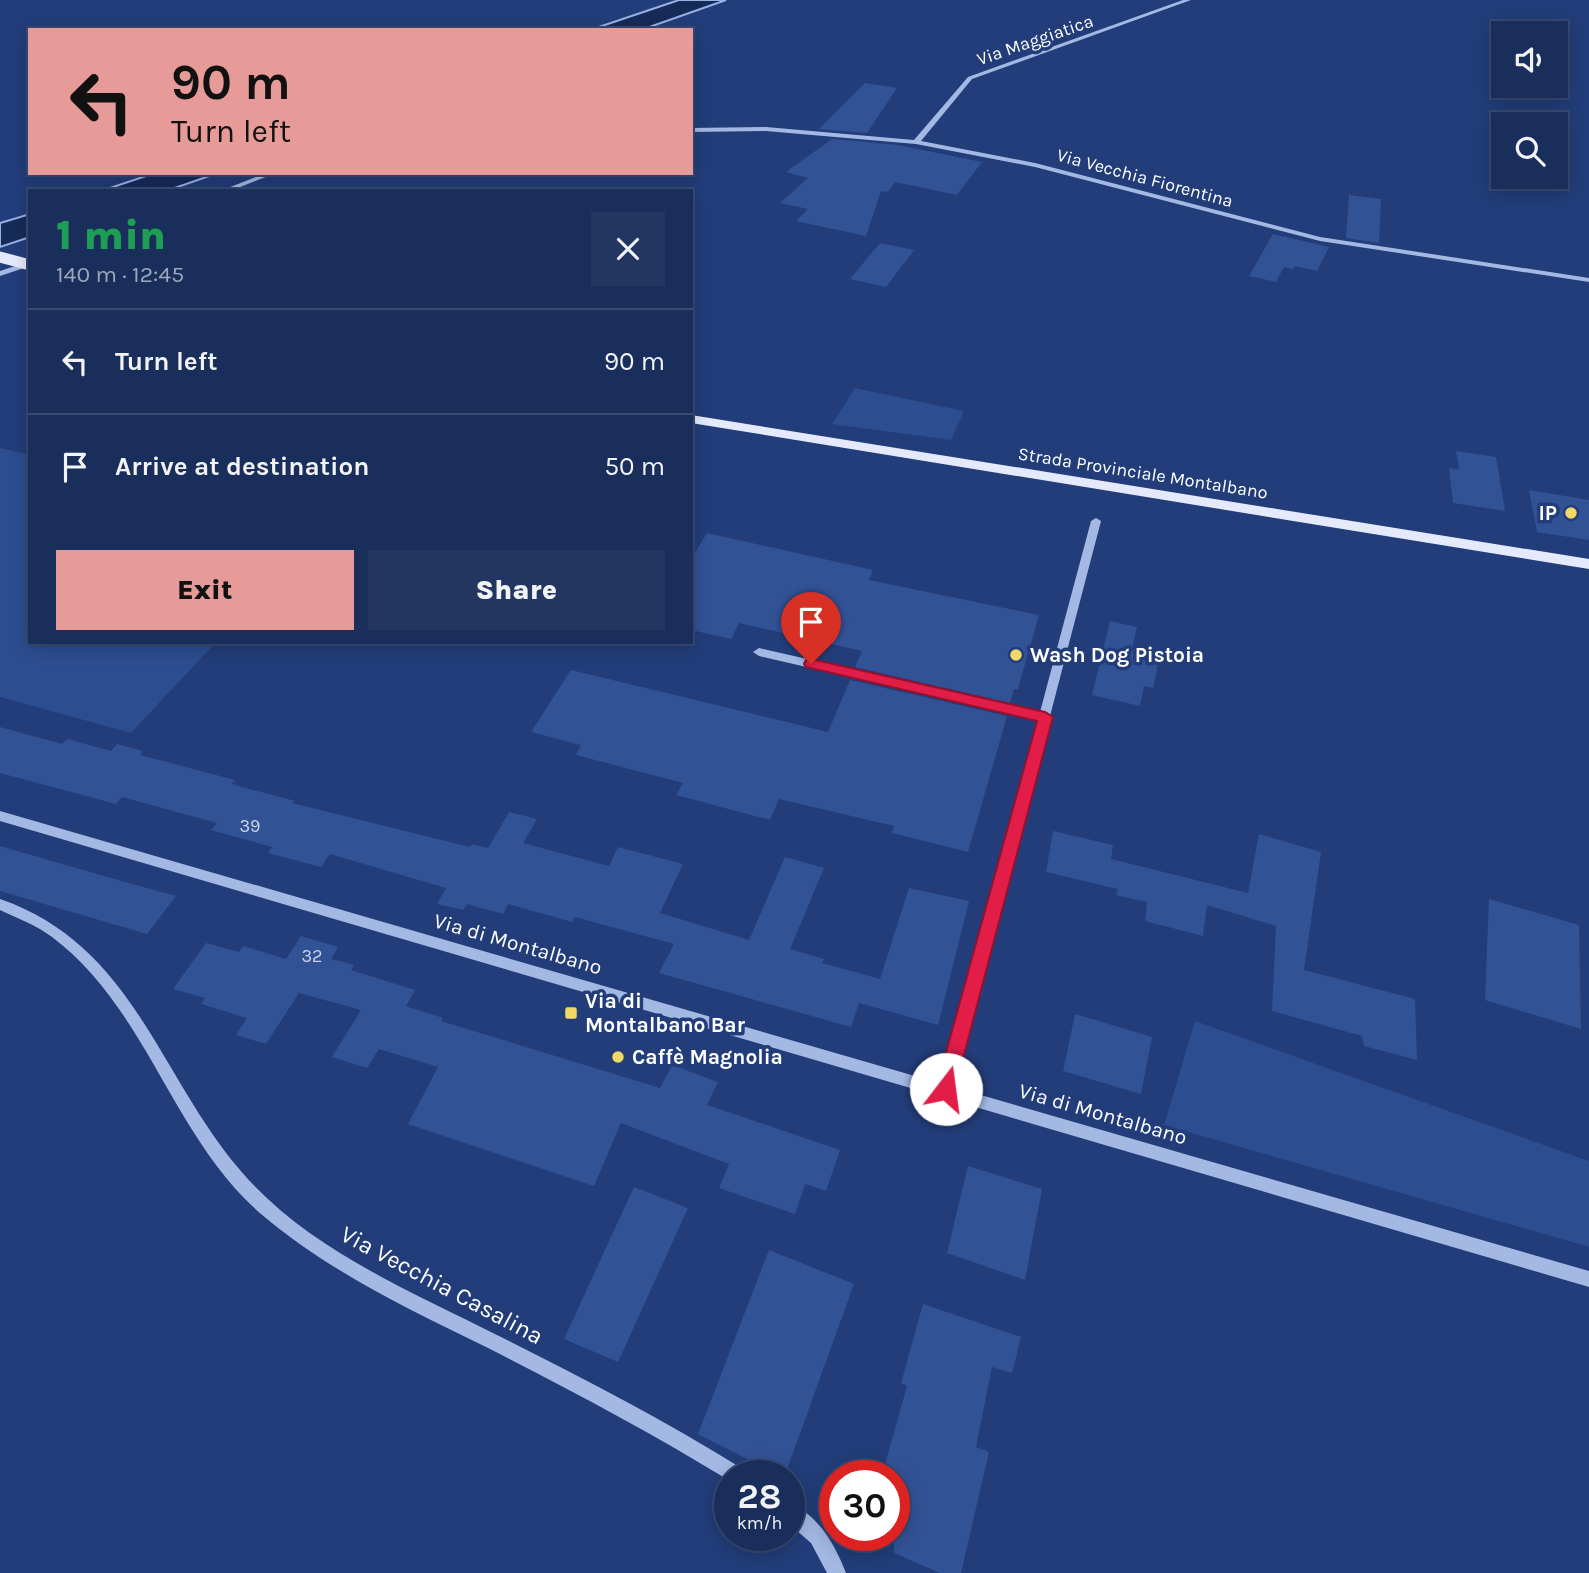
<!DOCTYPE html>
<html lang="en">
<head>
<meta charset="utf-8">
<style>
	:root { --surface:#1a2e5b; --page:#233661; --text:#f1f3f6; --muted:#9fa8bb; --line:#384a71; --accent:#e69b98 }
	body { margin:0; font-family:Karla,sans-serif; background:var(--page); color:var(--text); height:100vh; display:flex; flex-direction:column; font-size:26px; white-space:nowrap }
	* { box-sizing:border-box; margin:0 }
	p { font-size:23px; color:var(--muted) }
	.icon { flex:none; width:38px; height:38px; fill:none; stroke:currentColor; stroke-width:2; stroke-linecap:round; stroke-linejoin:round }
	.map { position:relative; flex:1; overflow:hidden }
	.sheet { position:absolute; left:28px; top:189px; width:665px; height:455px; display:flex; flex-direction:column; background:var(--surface); border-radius:0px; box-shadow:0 4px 18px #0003,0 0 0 2px var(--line) }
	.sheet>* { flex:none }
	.guide { position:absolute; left:28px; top:28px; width:665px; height:147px; border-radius:0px; box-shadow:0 4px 18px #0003,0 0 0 2px var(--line); background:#e69b98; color:#111; overflow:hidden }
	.tools { position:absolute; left:1491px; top:21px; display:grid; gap:14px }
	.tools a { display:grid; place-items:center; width:77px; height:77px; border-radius:0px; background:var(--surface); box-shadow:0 4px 18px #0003,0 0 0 2px var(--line); font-size:35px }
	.speed { position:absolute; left:714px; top:1460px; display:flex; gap:14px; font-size:35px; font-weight:700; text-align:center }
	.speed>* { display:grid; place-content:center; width:91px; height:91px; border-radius:50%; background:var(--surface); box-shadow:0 4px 18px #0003,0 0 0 2px var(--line); line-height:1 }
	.speed small { font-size:18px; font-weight:400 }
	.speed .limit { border:10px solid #d22; background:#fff; color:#111 }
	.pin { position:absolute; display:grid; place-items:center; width:60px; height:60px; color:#fff; margin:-72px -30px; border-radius:50% 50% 50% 0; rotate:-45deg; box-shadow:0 0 7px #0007 }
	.pin .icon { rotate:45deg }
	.me { position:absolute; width:77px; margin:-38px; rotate:15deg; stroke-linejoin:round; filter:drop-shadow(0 0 5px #0008) }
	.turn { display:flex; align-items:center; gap:24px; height:147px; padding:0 28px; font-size:32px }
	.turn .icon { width:91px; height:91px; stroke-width:2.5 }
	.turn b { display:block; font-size:49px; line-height:60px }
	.round { display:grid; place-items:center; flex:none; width:74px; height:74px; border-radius:0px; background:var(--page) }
	.headline { display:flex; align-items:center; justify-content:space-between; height:119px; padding:0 28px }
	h1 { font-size:42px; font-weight:800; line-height:52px; color:#1e9e55 }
	.action { display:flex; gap:14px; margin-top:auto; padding:14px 28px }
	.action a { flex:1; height:80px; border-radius:0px; background:var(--accent); color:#111; font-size:28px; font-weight:800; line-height:80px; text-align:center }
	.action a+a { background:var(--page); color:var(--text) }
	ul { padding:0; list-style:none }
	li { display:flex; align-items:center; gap:21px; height:105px; padding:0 28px; border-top:2px solid var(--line) }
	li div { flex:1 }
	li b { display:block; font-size:26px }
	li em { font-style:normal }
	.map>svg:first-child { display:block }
</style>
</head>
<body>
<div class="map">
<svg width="1589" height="1573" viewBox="0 0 1589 1573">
	<rect width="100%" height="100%" fill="#223d79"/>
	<path fill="#2c4d90" d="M855,388L964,411L951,440L832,424Z
		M0,448L30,455V642H216L131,733L0,697Z
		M1195,1021L1589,1161V1247L1164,1125Z"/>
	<path fill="#172b59" stroke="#97b2e5" stroke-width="2" d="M679,0H726L641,30H590Z
		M155,173H218L166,191H101Z
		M30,214V237L0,247V223Z"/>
	<path fill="#325296" d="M865,83L897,88L867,133L819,129Z
		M832,139L898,145L982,162L957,195L895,182L888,192L881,191L866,236L796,221L808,209L780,203L808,178L786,172Z
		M1349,195L1381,199L1379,243L1346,238Z
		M1273,234L1329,247L1317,271L1295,266L1293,269L1284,267L1276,282L1249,276Z
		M880,243L914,250L886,287L850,279Z
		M1456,451L1496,457L1505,511L1453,503L1449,468L1459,469Z
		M1529,490L1589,500V540L1537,532Z
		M707,533L873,570L869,580L1039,615L1018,689H1014L1010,703L855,667L862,651L739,623L731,639L691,630V559Z
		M1110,621L1137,627L1132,649L1160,655L1153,688L1144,686L1140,706L1092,695Z
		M571,670L828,732L850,680L1007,716L968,852L892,833L894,826L779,799L770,820L676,795L683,783L576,755L581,745L531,732Z
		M0,727L62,744L67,739L111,751L117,744L143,751L140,755L235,780L231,784L295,801L292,803L470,847L472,844L488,848L509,812L537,819L523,843L609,866L618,847L683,864L660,913L749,940L785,857L824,868L790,949L824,959L822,963L880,979L909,888L969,901L938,1025L859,1003L851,1027L659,973L674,944L575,917L572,922L508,904L503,914L467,904L463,910L437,904L446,888L330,854L321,867L268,853L272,847L211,830L217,823L122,797L116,804L0,773Z
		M1053,831L1113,845L1111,859L1248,893L1259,834L1321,852L1304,970L1415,999L1417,1060L1364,1046L1362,1036L1272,1011L1276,926L1207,905L1203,936L1145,921L1147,902L1116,895L1118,889L1046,872Z
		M0,846L118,880L176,896L147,934L0,891Z
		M1489,899L1579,925L1581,1029L1485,1000Z
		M301,936L338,947L331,959L354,965L351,970L415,990L406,1006L443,1018L441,1021L660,1088L672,1065L718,1082L707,1105L840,1150L826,1191L805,1184L795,1214L719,1188L729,1164L621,1123L594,1186L408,1124L438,1067L379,1049L367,1068L332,1057L361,1010L299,993L266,1044L236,1035L247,1018L201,1004L205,998L173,989L206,943L239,952L243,946L286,959Z
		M1075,1014L1152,1037L1141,1094L1063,1071Z
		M968,1166L1042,1189L1025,1280L947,1253Z
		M634,1187L688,1208L618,1362L564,1339Z
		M769,1250L854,1284L785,1475H778L698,1434Z
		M923,1304L1021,1337L1012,1373L992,1367L976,1447L989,1452L961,1573H940L894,1553V1475H882L907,1386L901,1383Z"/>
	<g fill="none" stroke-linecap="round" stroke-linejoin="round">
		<path fill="#a3b9e4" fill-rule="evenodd" d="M1183,0H1191L972,79L921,141L1035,163L1320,237L1589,278V282L1320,241L1035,167L916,144L766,131L691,132V128L766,127L914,140L968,77Z
			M266,173H276L230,191H220Z
			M30,261V266L0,276V271Z
			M1096,518L1101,521L953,1087L1589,1271V1287L0,821V811L939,1083L1037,720L759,656L753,652L759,648L1040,712L1091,521Z
			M0,899C133,945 158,1074 240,1170C306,1248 408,1290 497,1335C581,1377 664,1420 743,1469L746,1475H730V1481C650,1432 567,1388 484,1346C406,1308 327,1270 261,1214C172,1137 147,1008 52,937C36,925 17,918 0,910Z
			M789,1503C819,1515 835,1545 846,1573H827L811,1543L789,1524Z"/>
		<path fill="#e4eafc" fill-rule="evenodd" d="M691,415L1589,559V569L691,423Z"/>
		<path stroke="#e4eafc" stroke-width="11" d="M0,257L30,265"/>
	</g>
	<path fill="#e11d48" stroke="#92132f" stroke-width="2" d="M811,659L1045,712L1053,717L955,1089L952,1096L946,1098L939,1096L936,1089L1037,721L806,667L804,664L806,660Z"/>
	<g fill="#f0d966" stroke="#223d79" stroke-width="2.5">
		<circle cx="1571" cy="513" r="7"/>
		<circle cx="1016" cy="655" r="7"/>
		<rect x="564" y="1006" width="14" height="14" rx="3.5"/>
		<circle cx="618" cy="1057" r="7"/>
	</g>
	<g text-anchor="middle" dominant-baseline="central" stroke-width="7" stroke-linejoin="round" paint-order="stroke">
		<g font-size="18" fill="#fff" stroke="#223d79">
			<text transform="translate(1035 40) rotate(-19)">Via Maggiatica</text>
			<text transform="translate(1145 178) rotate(15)">Via Vecchia Fiorentina</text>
			<text transform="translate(1143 473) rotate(9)">Strada Provinciale Montalbano</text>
		</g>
		<g font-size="18" fill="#ccd4e5">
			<text x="250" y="826">39</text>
			<text x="312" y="956">32</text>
		</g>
		<g font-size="21" font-weight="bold" fill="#fff" stroke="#223d79" text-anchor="start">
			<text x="1557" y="513" text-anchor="end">IP</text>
			<text x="1030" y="655">Wash Dog Pistoia</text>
			<text x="585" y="1001">Via di<tspan x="585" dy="24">Montalbano Bar</tspan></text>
			<text x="632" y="1057">Caffè Magnolia</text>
		</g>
		<g font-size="21" fill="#fff" stroke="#223d79">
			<text transform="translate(518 944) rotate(16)">Via di Montalbano</text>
			<text transform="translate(1103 1114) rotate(16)">Via di Montalbano</text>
		</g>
		<g font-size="24" fill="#fff" stroke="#223d79">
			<text transform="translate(442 1285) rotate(28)">Via Vecchia Casalina</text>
		</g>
	</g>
</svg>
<div class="tools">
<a><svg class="icon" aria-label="sound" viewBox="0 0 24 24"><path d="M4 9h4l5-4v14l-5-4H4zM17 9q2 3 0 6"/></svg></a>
<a><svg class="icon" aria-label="search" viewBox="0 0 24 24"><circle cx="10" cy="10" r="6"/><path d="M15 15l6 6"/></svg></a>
</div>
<div class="speed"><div>28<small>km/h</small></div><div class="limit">30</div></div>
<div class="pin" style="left:811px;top:664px;background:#d93025"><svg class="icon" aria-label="arrive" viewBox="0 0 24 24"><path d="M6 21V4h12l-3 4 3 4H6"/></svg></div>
<svg class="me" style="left:946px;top:1089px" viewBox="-20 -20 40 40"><circle r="19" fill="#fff"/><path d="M0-13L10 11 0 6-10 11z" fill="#e11d48"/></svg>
<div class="guide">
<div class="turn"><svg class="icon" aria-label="left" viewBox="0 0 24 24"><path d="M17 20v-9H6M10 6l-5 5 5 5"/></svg><div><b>90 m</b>Turn left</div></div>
</div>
<section class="sheet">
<div class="headline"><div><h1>1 min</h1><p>140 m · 12:45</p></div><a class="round"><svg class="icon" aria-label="close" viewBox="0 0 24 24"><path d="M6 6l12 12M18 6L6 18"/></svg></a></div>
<ul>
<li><svg class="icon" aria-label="left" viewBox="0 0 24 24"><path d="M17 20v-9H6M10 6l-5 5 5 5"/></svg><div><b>Turn left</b></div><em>90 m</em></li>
<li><svg class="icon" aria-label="arrive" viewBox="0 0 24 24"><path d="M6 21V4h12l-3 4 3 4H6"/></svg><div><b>Arrive at destination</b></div><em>50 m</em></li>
</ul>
<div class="action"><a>Exit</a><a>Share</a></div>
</section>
</div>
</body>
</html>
